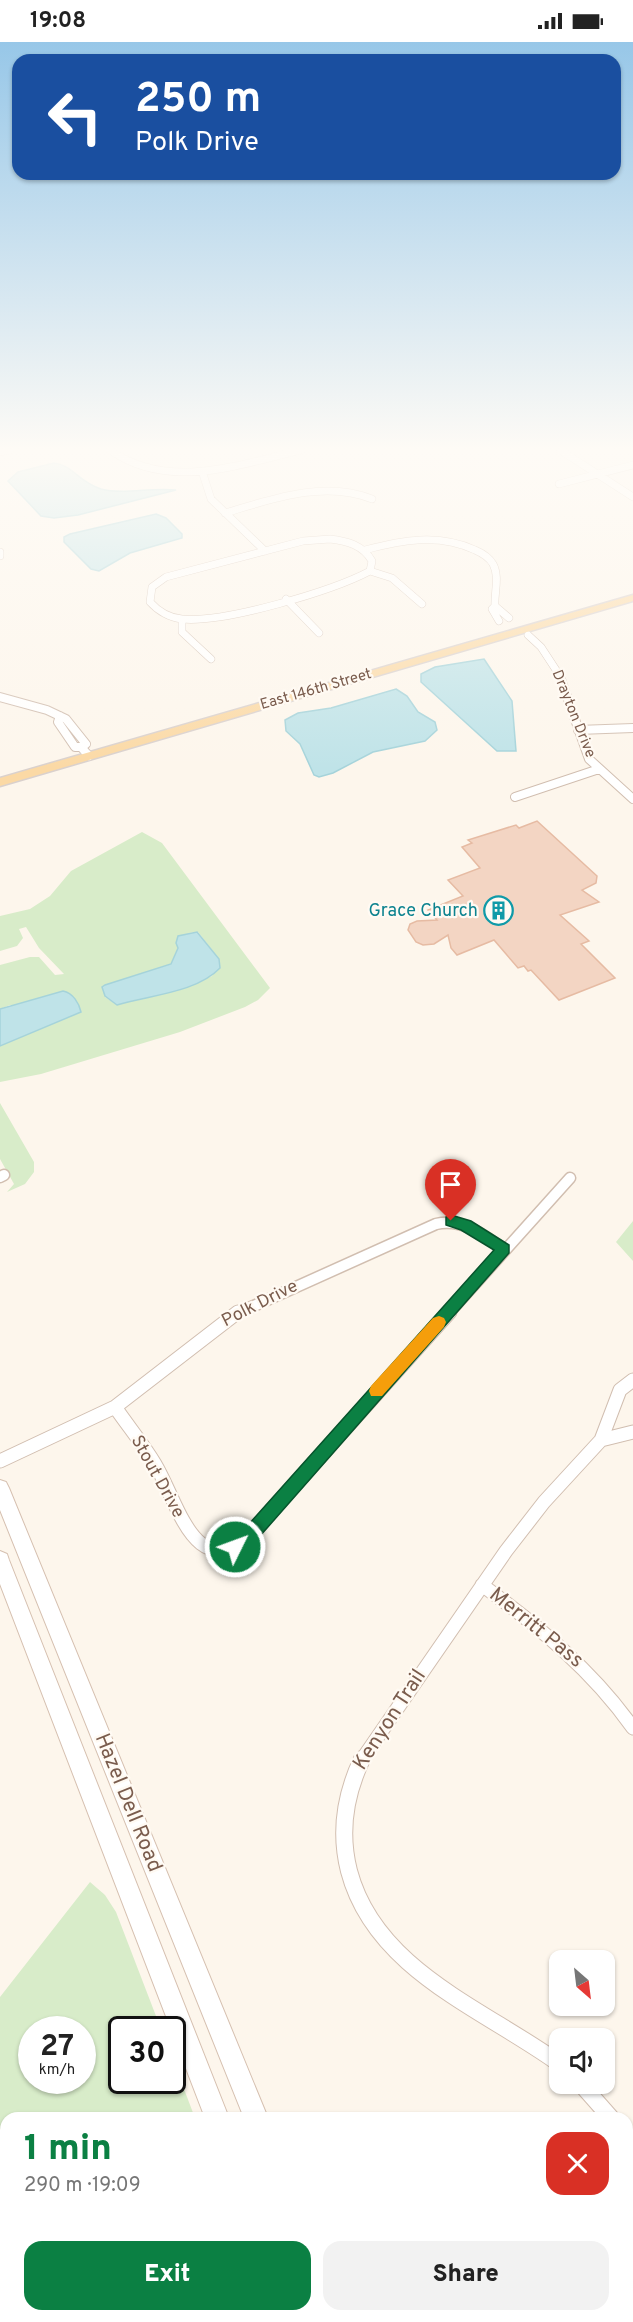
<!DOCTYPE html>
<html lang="en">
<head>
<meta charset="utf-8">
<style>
	:root { --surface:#fff; --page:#f2f2f2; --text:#222; --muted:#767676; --accent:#0b8043 }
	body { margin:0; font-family:Overpass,sans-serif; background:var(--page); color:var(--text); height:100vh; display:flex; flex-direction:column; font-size:22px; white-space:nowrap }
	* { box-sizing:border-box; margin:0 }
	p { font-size:20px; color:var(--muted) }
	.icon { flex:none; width:33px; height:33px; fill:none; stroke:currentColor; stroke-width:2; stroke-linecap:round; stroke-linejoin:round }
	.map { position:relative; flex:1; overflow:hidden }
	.drawer { position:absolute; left:0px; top:2070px; width:633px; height:210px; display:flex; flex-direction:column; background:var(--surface); border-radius:18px 18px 0 0; box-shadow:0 2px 4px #0004 }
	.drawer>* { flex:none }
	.banner { position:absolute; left:12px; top:12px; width:609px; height:126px; border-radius:18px; box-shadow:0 2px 4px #0004; background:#1a4fa0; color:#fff; overflow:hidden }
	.needle { width:39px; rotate:152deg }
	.controls { position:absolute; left:549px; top:1908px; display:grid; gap:12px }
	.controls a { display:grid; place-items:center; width:66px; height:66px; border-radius:12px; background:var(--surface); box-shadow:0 2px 4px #0004; font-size:30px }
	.speed { position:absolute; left:18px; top:1974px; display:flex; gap:12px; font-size:30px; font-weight:700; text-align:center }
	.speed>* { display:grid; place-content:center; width:78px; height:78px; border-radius:50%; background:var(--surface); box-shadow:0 2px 4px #0004; line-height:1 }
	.speed small { font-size:15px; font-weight:400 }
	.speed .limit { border:3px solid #111; border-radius:9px; background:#fff; color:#111 }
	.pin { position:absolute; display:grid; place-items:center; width:51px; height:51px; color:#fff; margin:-62px -26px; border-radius:50% 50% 50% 0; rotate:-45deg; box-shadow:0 0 6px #0007 }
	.pin .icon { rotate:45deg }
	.me { position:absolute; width:66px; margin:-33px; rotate:48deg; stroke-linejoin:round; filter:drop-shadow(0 0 4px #0008) }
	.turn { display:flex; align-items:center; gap:21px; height:126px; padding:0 24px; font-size:27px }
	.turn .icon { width:78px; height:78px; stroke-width:2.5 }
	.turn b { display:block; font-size:42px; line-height:51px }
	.round { display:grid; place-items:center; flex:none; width:63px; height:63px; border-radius:18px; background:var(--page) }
	.head { display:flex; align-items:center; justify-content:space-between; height:102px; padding:0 24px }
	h1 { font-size:36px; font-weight:800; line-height:45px; color:var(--accent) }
	.button { display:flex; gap:12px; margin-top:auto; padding:12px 24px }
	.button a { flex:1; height:69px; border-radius:18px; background:var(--accent); color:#fff; font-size:24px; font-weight:800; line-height:69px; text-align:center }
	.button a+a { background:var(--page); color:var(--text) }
	.status { display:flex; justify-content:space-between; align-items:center; height:42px; padding:0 30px; background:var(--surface); direction:ltr }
	.status svg { height:16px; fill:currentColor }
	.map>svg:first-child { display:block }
</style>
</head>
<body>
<div class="status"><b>19:08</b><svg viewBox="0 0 49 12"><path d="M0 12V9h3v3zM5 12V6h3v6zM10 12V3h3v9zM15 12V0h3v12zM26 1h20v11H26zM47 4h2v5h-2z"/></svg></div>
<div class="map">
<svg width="633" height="2280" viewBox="0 0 633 2280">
	<rect width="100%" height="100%" fill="#fdf6ec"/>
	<path fill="#d8ecc9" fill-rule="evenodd" d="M142,790L162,801L270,946L258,958L245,965L180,990L41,1032L0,1040V1004L81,969L10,963L0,967V923L30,915H39L55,933L64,932L39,906L26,885L19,887L23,896L17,904L0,909V874L30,867L50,854L71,829ZM198,890L219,917L212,934L181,946L117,963L105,955V943L171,922L178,905L176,901L189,891Z
		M0,1061L34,1120V1130L25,1142L7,1150L14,1142L0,1117Z
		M633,1179V1219L616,1200Z
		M90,1840L105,1853L116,1870L161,1987L122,1988V2038H172L173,2018L195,2076H6V2274H271L273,2280H0V1955ZM32,1988H82V2038H32Z"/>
	<path fill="#bfe3e8" stroke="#a5d3da" stroke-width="1.5" d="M54,421C73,423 78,440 101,447C124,453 152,445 176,448L78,473L54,476L41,474L8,439L18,430Z
		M156,472L166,476L182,492V496L130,511L99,529L91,527L64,500V495L70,492Z
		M484,617L512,659L516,709H497L421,640V632L435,625Z
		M396,647L407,654L418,670L435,680L437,688L425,699L373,710L333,731L319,735L314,733L300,702L286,689L285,678L298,671L331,666Z
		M197,890L219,917L220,926C196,951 149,953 117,963L105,954L102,945L105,943L171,922L178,906L176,901L178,894Z
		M63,949C73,951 79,961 81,970L0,1004V967Z"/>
	<path fill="#f3d5c3" stroke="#e6bba3" stroke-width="1.5" d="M537,779L597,834L596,841L582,848L599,860L560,873L589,899L581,902L615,936L559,958L531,928L528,929L524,924L518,926L494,898L457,913L451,906L448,893L434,902L423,903L416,900L408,888L410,882L417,879L437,878L428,868L463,854L448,838L480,826L462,805L472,801L468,798L516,783L519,786Z"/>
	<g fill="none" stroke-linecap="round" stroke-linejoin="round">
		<defs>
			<path id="minor-far4" d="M110,408C168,449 238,423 301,408
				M560,408L633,455
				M0,410L10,408
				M202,429L211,457L265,509
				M559,442L633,423
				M225,471C272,457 324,438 372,457
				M330,497C347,499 363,503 372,519L370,529C332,549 225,581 182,577C170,576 158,569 150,560L152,545L166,535L303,499Z
				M365,508C402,498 439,491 475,508C482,511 489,515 493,522C500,535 494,551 495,564
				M0,510V514
				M370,529L392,536L422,562
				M286,557L319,591
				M182,577V590L211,617
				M499,579L492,567L495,564L509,576
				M528,593L541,605L560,634"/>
			<path id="minor-far3" d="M559,632L589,717L633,757
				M0,655L47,668L66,677L86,702L81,705
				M60,674L58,680L75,705H81L89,714
				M578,688L633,686
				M515,755L599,727"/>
			<path id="minor-far2" d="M0,1135L4,1133
				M236,1272L436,1182C463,1176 483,1193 504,1207
				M448,1272L570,1136"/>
			<path id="minor-far1" d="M115,1365C128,1384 143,1402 155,1422C179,1462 195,1545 254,1489L450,1270
				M601,1398L633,1390
				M0,1419L115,1365L238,1270
				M482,1543C539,1585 592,1628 633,1686
				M361,1719L506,1509L544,1460L601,1398L620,1348L633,1338"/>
			<path id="minor" d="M362,1717C345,1753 339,1790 349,1829C375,1928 484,1967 560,2022
				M581,2042L611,2076
				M627,2098L633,2108"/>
			<path id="secondary" d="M0,1438L6,1440L9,1446L268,2076H244L0,1468Z
				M0,1509L7,1512L9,1518L229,2076H205L0,1542Z
				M282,2274H308L310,2280H284Z
				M323,2274H349L352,2280H326Z"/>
			<path id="primary" d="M633,553V559L0,744V736Z"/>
		</defs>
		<use href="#minor-far4" stroke="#d1beb0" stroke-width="8"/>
		<use href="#minor-far3" stroke="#d1beb0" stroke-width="10"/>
		<use href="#minor-far2" stroke="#d1beb0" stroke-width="13"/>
		<use href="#minor-far1" stroke="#d1beb0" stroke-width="15"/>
		<use href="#minor" stroke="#d1beb0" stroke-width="18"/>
		<use href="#secondary" stroke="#d6c0b0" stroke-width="2"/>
		<use href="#primary" stroke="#dad1cd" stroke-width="3"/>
		<use href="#minor-far4" stroke="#fff" stroke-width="7"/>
		<use href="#minor-far3" stroke="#fff" stroke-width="8"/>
		<use href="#minor-far2" stroke="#fff" stroke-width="10"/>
		<use href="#minor-far1" stroke="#fff" stroke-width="13"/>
		<use href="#minor" stroke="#fff" stroke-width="16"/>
		<use href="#secondary" fill="#fff" fill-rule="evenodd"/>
		<use href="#primary" fill="#fbd9a5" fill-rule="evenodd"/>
	</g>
	<linearGradient id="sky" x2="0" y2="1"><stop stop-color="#97c7e8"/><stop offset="0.56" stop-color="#fefbf6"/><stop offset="1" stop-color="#fefbf6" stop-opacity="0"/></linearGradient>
	<rect width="633" height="727" fill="url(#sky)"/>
	<path fill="#0b8043" stroke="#07532c" stroke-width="1.5" d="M451,1173L471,1179L509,1203V1211L260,1494L235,1513L229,1511L226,1505L229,1499L248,1483L494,1208L461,1188L446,1183V1175Z"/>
	<path fill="#f59e0b" d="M439,1274L444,1276L446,1280L444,1285L382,1354H371L369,1349L371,1344L433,1276Z"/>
	<defs>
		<symbol id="building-ring" viewBox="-11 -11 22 22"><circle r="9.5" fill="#fffaf3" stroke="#0f9aa8" stroke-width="1.5"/><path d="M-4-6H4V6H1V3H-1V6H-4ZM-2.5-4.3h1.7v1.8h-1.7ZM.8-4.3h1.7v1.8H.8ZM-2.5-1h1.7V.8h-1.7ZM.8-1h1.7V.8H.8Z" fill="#0f9aa8"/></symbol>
	</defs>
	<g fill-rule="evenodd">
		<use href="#building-ring" x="482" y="852" width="33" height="33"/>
	</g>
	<g text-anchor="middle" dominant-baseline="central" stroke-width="4.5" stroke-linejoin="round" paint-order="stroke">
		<g font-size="15" fill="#7a5c4d" stroke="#fffaf3">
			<text transform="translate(316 648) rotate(-16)">East 146th Street</text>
			<text transform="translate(573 672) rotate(68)">Drayton Drive</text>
		</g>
		<g font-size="18" fill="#0d838f" stroke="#fffaf3" text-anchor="end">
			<text x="478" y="869">Grace Church</text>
		</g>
		<g font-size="18" fill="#7a5c4d" stroke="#fffaf3">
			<text transform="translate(260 1262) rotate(-27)">Polk Drive</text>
			<text transform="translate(157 1435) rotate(61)">Stout Drive</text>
		</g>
		<g font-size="21" fill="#7a5c4d" stroke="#fffaf3">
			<text transform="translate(536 1586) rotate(39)">Merritt Pass</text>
			<text transform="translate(390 1678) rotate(-57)">Kenyon Trail</text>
			<text transform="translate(128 1761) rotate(68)">Hazel Dell Road</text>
		</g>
	</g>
</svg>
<div class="controls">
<a><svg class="needle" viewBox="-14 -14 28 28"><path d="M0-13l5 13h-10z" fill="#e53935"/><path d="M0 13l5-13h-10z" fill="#767676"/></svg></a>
<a><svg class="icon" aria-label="sound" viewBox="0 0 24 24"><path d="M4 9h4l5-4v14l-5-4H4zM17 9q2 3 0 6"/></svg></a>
</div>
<div class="speed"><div>27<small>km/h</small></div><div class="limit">30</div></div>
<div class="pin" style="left:451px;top:1179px;background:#d93025"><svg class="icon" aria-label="arrive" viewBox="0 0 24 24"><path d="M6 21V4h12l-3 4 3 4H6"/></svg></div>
<svg class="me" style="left:235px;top:1505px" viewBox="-20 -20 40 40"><circle r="17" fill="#0b8043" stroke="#fff" stroke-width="3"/><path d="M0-11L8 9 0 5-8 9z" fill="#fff"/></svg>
<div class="banner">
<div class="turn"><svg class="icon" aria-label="left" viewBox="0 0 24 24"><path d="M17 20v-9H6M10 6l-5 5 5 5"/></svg><div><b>250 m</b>Polk Drive</div></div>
</div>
<section class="drawer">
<div class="head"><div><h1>1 min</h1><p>290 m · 19:09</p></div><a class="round" style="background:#d93025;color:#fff"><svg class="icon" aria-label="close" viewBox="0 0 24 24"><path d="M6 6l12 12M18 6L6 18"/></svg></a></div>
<div class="button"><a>Exit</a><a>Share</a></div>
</section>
</div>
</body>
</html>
